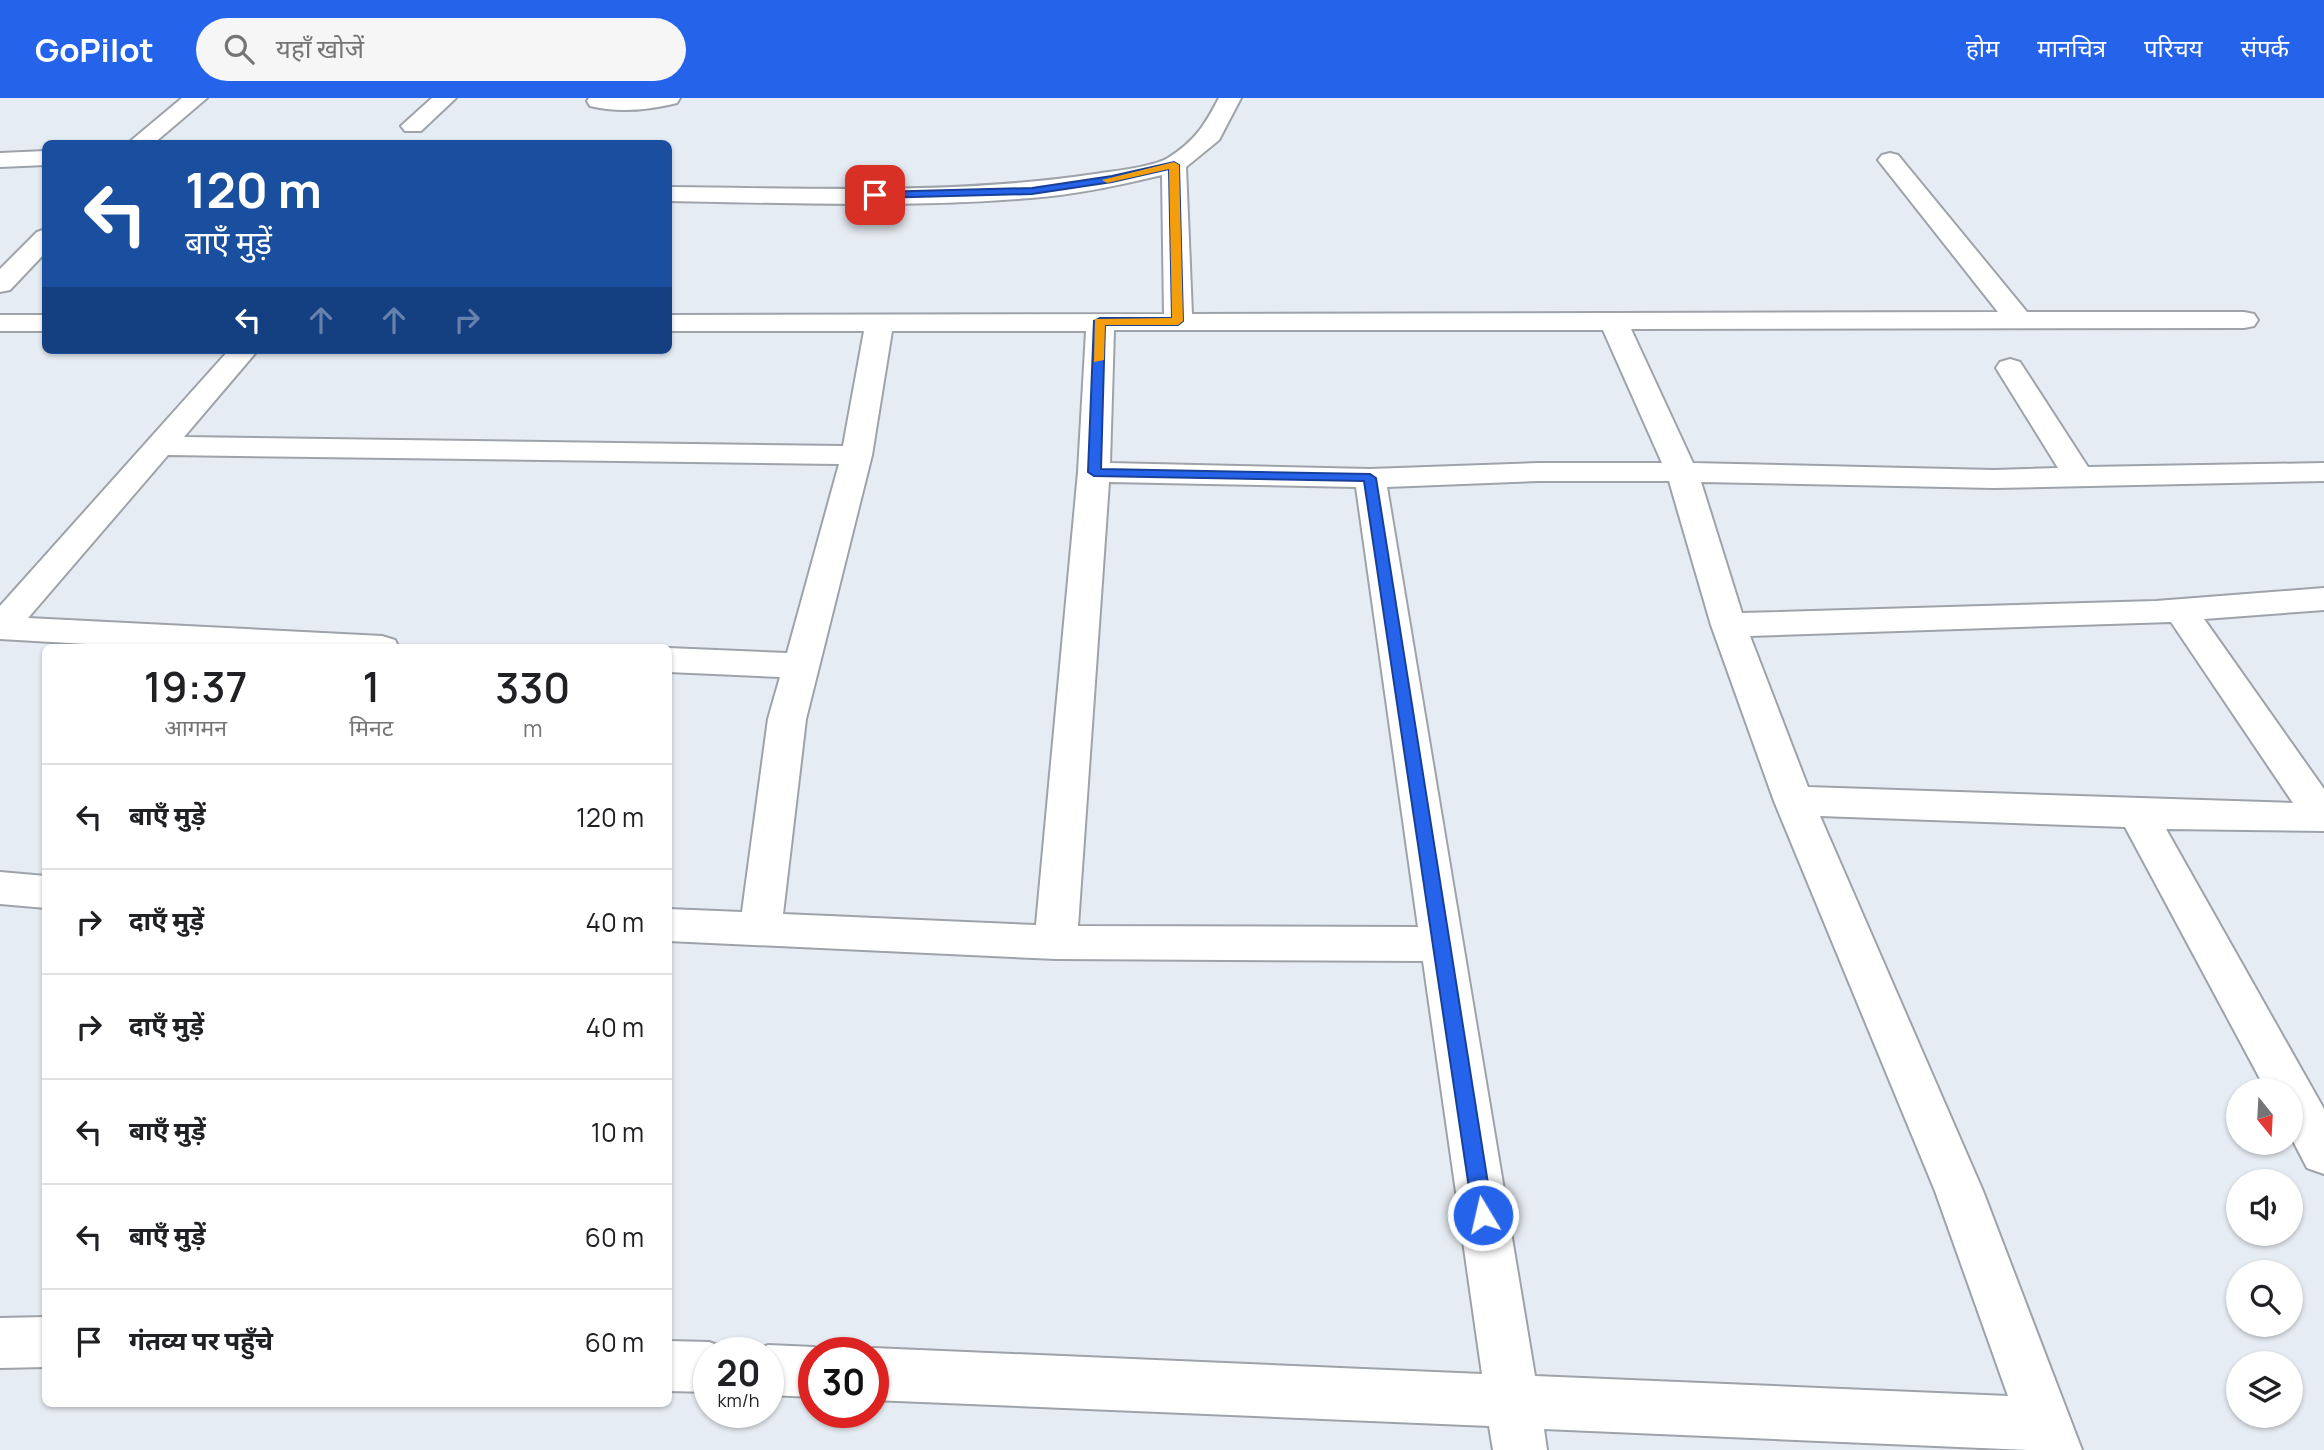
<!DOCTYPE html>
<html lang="hi">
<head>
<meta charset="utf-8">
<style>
	:root { --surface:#fff; --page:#f6f6f6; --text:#202124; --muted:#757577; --line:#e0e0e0; --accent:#2563eb }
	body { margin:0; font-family:Manrope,"Noto Sans Devanagari",sans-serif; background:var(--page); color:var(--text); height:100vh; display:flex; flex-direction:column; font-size:26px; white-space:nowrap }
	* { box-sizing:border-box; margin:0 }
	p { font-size:23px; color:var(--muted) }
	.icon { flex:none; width:38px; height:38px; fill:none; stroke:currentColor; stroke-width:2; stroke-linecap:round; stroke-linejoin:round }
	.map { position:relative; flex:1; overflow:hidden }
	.sheet { position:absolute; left:42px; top:546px; width:630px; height:763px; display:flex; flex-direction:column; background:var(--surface); border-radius:10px; box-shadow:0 2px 5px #0004 }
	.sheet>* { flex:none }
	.hud { position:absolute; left:42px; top:42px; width:630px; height:214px; border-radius:10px; box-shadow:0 2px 5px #0004; background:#1a4fa0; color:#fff; overflow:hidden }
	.needle { width:46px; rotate:162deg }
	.buttons { position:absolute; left:2226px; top:980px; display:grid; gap:14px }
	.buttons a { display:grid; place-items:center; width:77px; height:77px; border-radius:50%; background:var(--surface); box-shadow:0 2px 5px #0004; font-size:35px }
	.speed { position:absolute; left:693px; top:1239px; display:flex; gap:14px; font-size:35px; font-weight:700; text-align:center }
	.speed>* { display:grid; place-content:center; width:91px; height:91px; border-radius:50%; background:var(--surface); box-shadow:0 2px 5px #0004; line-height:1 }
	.speed small { font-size:18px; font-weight:400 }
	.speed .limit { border:10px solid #d22; background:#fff; color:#111 }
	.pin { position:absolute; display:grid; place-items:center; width:60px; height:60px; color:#fff; margin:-30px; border-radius:14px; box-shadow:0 4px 10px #0006 }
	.me { position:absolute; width:77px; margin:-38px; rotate:351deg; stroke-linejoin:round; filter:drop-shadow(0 0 5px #0008) }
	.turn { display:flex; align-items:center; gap:24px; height:147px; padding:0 28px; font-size:32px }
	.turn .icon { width:91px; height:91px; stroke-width:2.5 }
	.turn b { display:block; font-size:49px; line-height:60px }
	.lanes { display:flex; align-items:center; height:66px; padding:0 28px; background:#0003; justify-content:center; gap:35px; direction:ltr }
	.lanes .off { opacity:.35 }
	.eta { display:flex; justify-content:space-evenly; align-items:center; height:119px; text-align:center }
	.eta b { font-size:42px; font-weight:600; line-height:49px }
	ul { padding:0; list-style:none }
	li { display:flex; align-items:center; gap:21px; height:105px; padding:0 28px; border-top:2px solid var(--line) }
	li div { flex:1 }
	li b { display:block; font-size:26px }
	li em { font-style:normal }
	header { display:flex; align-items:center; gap:42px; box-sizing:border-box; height:98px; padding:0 35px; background:var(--accent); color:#fff }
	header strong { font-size:33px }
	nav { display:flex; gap:38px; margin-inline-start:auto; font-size:24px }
	.search { width:490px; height:63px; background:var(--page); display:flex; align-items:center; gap:18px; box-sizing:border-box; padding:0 24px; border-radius:38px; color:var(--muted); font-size:26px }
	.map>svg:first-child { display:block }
</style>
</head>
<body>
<header>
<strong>GoPilot</strong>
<div class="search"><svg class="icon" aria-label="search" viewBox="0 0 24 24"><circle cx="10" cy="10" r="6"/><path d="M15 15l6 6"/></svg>यहाँ खोजें</div>
<nav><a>होम</a><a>मानचित्र</a><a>परिचय</a><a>संपर्क</a></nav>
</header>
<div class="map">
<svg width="2324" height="1352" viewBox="0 0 2324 1352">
	<rect width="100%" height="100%" fill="#e6ecf3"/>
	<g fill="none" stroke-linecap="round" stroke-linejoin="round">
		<defs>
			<path id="street" d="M432,0H456L421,33H405L401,28Z
				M589,0H680L677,5C649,12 618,15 590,8L587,3Z
				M1219,0H1241L1219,42L1186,69L1192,216L1998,214L1878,62L1882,57L1890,55L1898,57L2027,214H2244L2254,216L2258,222L2254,228L2244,230L1631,231L1693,365L1994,372L2058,370L1996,270L2000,264L2010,261L2020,264L2088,369L2324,365V383L1994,390L1701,384L1742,515L2156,503L2324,490V512L2204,521L2324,691V733L2166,731L2324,1011V1076L2307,1070L2291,1039V992H2266L2125,729L1820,718L1983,1093L2082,1352H2028L1544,1331L1547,1352H1493L1489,1328L873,1302V1255H862L873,1250L1482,1276L1423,863L1056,861L668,843V811L742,814L768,621L780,579L668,574V550L787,555L839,366L168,357L28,520L382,538L395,542L399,550H155L0,541V508L229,252H258L184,339L843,348L864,233H668V217L1164,216L1162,77C1119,87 1075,97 1031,100C911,110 789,105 668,103V89C810,90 955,97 1095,76C1114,73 1153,69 1168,60C1196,42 1204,28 1219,0ZM1114,232H1603L1662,365H1538L1370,371L1110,365ZM892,233H1086L1078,374L1036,827L783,816L806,621L872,357ZM1538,383H1669L1711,527L1774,703L1935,1093L2008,1298L1535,1278L1387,389ZM1109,384L1356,389L1418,829L1078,828ZM2171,524L2293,705L1808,689L1750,538Z
				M46,53V67L0,69V55Z
				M0,217H46V233H0Z
				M0,774L46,778V810L0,806Z
				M46,1219V1269L0,1270V1220Z
				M668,1243L709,1244L728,1251L729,1255H709V1294L668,1293Z
				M768,1247L814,1249L830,1255H814V1299L768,1297V1255H749Z"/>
			<path id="secondary" d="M182,0H207L153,46H127Z
				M46,131V154L10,192L0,194V171L37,134Z"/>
		</defs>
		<use href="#street" stroke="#9da3a9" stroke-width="4"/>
		<use href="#secondary" stroke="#9da3a9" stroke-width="4"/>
		<use href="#street" fill="#fff" fill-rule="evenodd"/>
		<use href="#secondary" fill="#fff" fill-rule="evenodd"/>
	</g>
	<path fill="#2563eb" stroke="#184099" stroke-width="2" d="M1174,64L1179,67L1183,223L1178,227H1105L1101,371L1370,376L1376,380L1493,1117L1490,1123L1483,1126L1476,1123L1473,1117L1364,383L1094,378L1088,374L1094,223L1100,220H1172L1169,71L1112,84L1032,96L875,100L870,97L875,94L1032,90L1112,78Z"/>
	<path fill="#f59e0b" d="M1174,64L1179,67L1183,223L1178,227H1105L1104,262L1094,264L1095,221L1172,220L1169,71L1107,85L1102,82Z"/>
</svg>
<div class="buttons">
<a><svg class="needle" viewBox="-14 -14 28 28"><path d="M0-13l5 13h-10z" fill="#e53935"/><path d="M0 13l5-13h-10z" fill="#757577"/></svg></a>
<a><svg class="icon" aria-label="sound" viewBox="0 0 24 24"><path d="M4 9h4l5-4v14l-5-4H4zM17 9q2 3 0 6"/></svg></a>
<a><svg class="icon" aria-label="search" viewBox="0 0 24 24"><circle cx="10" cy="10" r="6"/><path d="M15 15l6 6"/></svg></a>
<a><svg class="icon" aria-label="layers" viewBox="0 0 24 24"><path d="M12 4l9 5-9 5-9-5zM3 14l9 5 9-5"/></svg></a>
</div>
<div class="speed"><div>20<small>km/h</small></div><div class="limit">30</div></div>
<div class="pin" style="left:875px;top:97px;background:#d93025"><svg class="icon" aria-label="arrive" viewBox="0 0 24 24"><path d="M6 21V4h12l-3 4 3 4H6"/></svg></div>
<svg class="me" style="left:1483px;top:1117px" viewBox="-20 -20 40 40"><circle r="17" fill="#2563eb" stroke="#fff" stroke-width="3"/><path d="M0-11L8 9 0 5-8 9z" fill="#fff"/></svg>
<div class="hud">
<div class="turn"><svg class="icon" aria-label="left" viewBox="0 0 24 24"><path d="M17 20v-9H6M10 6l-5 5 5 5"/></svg><div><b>120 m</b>बाएँ मुड़ें</div></div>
<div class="lanes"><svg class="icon" aria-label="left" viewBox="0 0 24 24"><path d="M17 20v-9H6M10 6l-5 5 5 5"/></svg><svg class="icon off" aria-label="ahead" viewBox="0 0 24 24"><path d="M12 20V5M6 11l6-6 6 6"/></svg><svg class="icon off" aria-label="ahead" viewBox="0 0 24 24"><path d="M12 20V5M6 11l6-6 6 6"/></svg><svg class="icon off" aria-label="right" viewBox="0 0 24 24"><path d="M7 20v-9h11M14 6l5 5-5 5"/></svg></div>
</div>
<section class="sheet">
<div class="eta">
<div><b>19:37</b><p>आगमन</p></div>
<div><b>1</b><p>मिनट</p></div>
<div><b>330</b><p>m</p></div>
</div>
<ul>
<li><svg class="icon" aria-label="left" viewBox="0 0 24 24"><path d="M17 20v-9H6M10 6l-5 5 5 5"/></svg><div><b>बाएँ मुड़ें</b></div><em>120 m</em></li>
<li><svg class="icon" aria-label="right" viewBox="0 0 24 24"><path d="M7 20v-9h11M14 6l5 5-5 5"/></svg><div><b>दाएँ मुड़ें</b></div><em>40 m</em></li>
<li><svg class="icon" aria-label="right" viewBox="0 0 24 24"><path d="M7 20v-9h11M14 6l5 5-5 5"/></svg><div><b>दाएँ मुड़ें</b></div><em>40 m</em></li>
<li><svg class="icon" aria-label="left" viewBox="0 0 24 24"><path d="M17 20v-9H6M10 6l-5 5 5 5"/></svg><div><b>बाएँ मुड़ें</b></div><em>10 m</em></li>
<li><svg class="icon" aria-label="left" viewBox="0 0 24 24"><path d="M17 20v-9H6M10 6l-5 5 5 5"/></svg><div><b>बाएँ मुड़ें</b></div><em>60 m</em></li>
<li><svg class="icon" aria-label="arrive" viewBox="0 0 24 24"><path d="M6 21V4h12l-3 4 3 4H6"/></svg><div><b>गंतव्य पर पहुँचे</b></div><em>60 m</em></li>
</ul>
</section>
</div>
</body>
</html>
